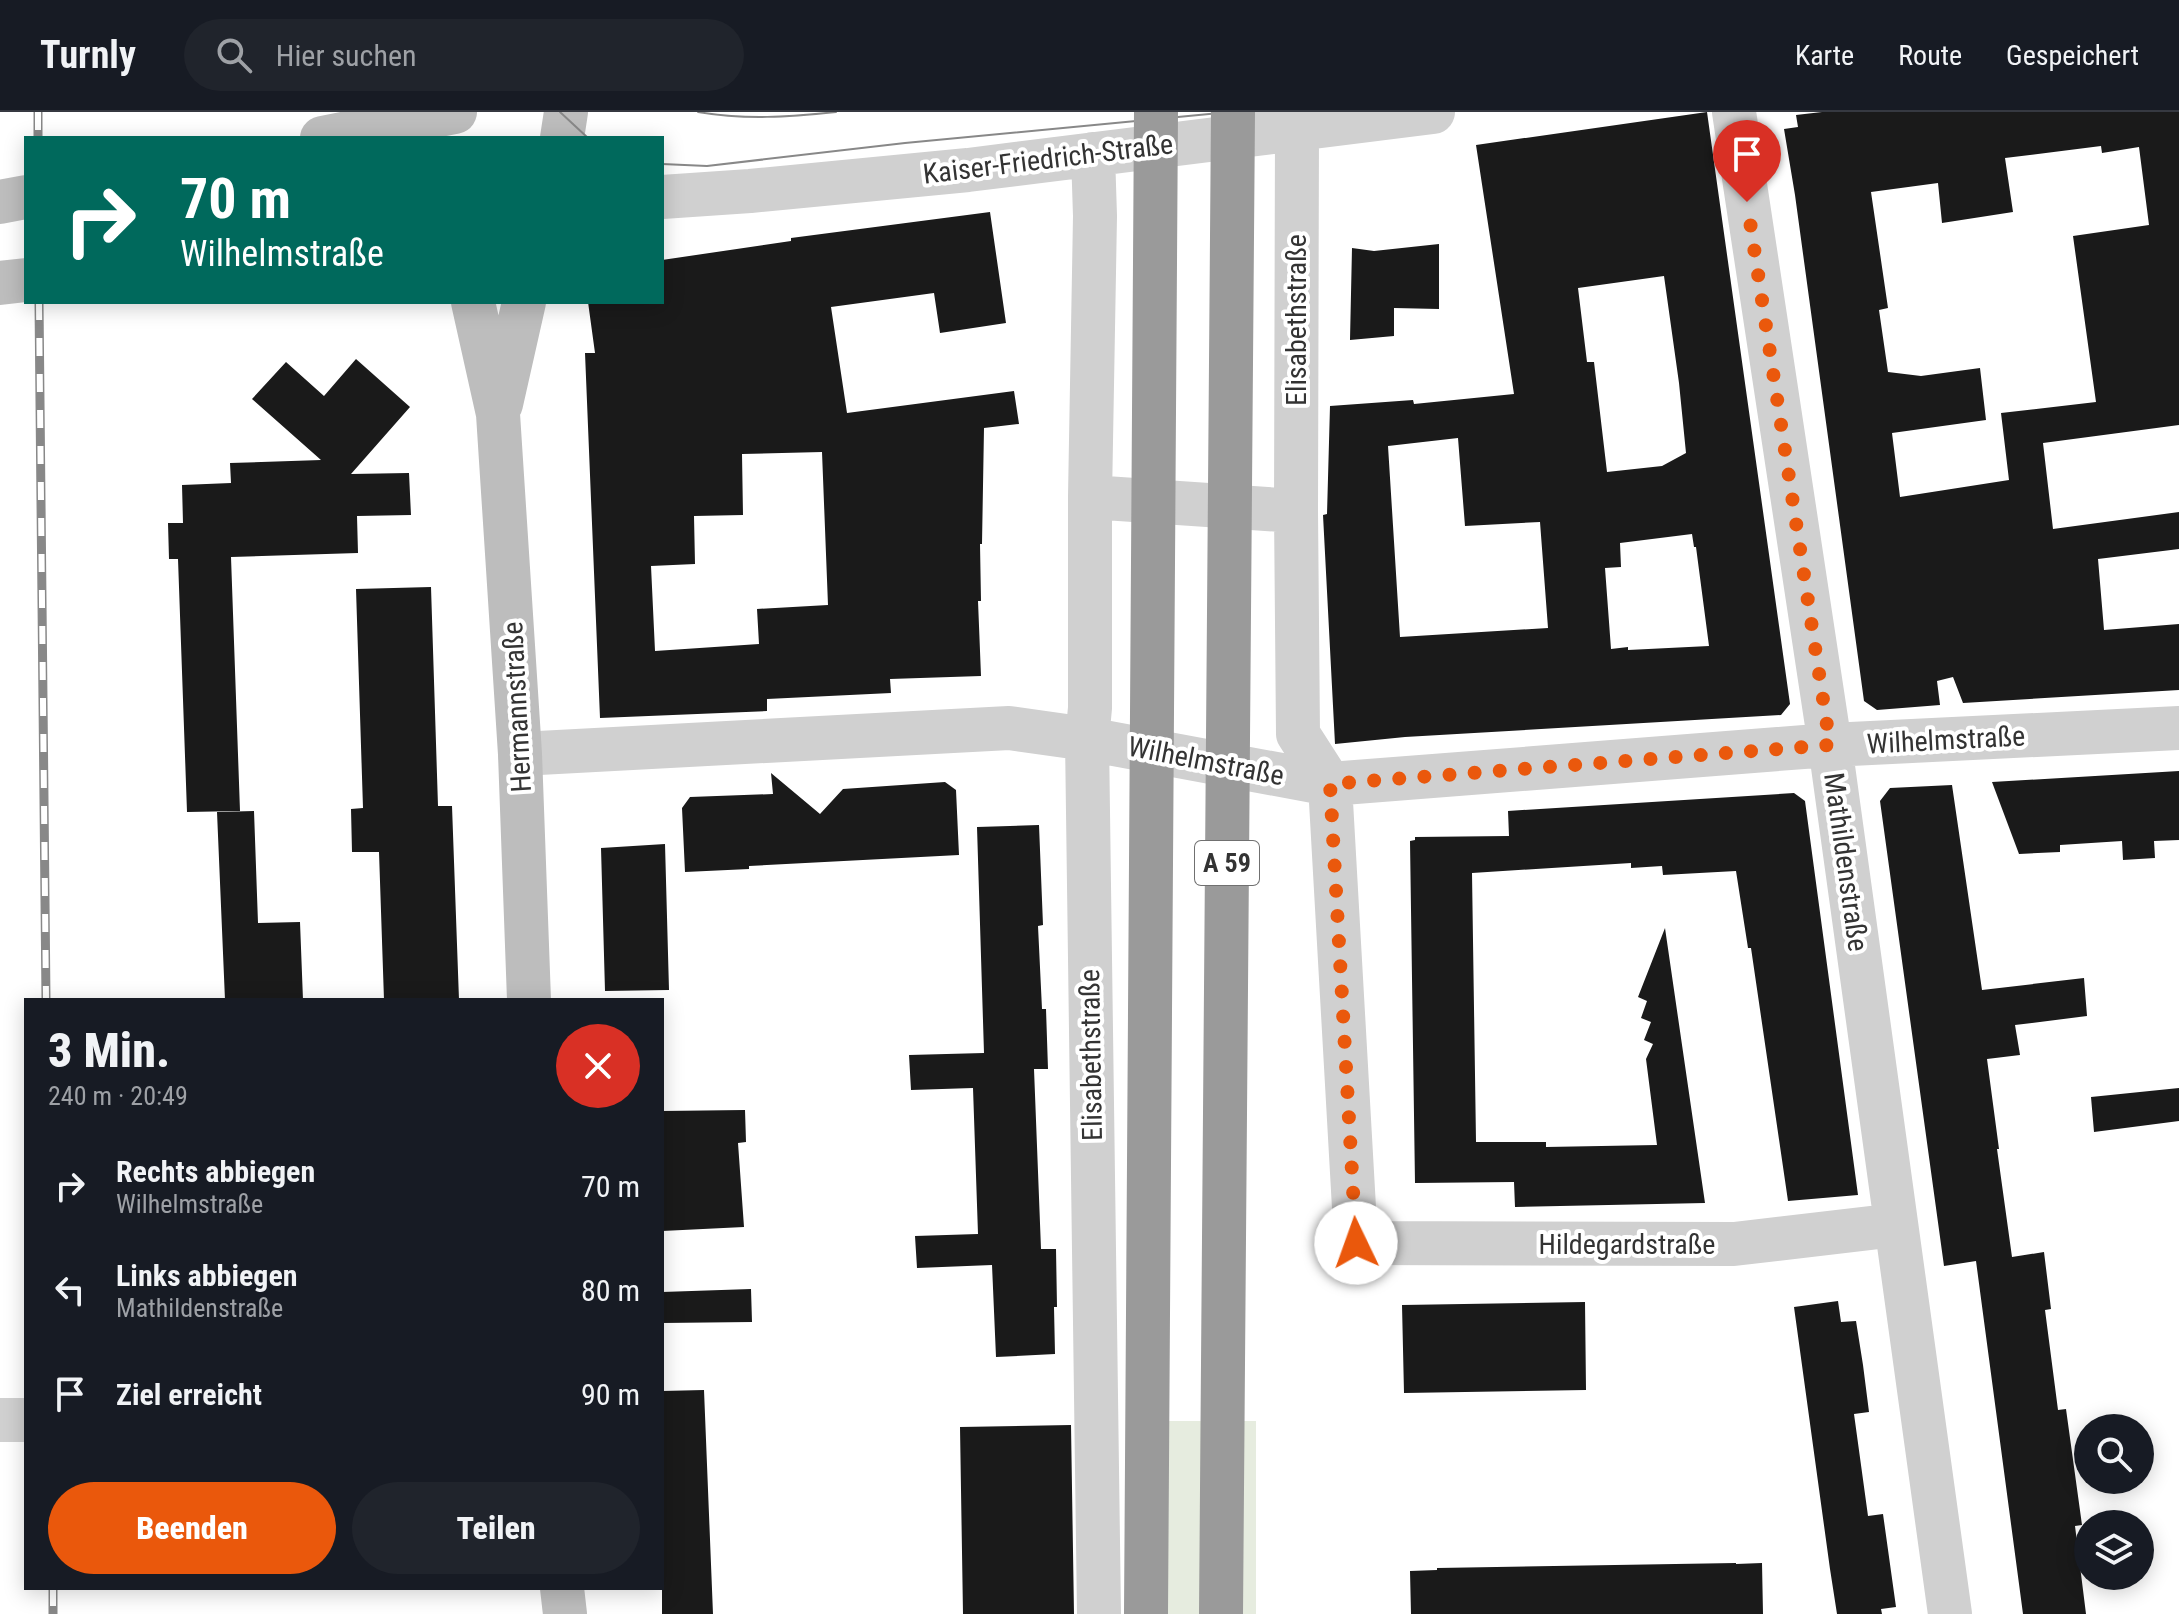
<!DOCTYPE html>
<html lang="de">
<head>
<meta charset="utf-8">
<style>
	:root { --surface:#171b24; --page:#20242c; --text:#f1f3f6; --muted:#9ea1a6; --line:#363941; --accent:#ea580c }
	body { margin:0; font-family:"Roboto Condensed",sans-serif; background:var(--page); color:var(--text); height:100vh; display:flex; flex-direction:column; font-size:30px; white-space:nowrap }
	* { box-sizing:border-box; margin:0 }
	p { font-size:26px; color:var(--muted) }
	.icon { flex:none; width:44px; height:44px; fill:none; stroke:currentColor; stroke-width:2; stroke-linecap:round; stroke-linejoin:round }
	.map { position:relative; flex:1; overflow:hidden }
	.side { position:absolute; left:24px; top:886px; width:640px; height:592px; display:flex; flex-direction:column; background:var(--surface); border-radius:0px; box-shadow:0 4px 20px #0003 }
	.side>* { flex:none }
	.hud { position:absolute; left:24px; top:24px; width:640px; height:168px; border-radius:0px; box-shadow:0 4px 20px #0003; background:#00695c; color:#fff; overflow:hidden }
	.controls { position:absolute; left:2074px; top:1302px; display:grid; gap:16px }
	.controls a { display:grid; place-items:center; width:80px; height:80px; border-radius:50%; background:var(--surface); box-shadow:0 4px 20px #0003; font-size:40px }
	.pin { position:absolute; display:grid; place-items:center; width:68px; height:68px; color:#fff; margin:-82px -34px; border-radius:50% 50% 50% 0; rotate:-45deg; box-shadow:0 0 8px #0007 }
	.pin .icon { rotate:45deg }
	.me { position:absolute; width:88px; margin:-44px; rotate:357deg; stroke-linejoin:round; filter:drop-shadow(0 0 6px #0008) }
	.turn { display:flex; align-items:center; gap:28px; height:168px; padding:0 24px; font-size:36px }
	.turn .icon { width:104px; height:104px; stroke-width:2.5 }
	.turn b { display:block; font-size:56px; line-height:68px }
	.round { display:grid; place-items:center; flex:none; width:84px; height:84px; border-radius:42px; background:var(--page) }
	.summary { display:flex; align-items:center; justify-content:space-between; height:136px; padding:0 24px }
	h1 { font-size:48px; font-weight:800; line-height:60px }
	.primary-button { display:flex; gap:16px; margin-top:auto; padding:16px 24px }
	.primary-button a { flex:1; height:92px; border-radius:48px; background:var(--accent); color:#fff; font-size:32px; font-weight:800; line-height:92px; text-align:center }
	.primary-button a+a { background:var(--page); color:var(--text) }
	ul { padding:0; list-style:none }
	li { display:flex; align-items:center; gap:24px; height:104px; padding:0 24px }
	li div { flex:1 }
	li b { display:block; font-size:30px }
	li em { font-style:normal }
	header { display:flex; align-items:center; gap:48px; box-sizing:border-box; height:112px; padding:0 40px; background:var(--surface); border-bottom:2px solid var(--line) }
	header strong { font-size:38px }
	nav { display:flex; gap:44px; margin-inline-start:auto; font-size:28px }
	.search { width:560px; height:72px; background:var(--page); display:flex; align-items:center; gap:20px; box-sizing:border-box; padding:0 28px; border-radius:44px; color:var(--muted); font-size:30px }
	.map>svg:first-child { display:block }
</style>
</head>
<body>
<header>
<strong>Turnly</strong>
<div class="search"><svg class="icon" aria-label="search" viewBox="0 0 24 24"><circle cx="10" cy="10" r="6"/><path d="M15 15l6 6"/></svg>Hier suchen</div>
<nav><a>Karte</a><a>Route</a><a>Gespeichert</a></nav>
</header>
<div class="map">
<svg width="2179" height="1502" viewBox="0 0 2179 1502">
	<rect width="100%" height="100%" fill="#fff"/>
	<path fill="#e6ecdf" d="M1130,1309H1256V1502H1130Z"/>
	<path fill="#1a1a1a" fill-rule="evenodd" d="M1707,0L1790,592L1781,603L1405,625L1335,632L1323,403L1327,402L1330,294L1413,288L1414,292L1514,282L1476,33ZM1664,164L1679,271L1686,341L1662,354L1607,360L1594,250H1587L1578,176ZM1458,326L1465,414L1540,410L1548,516L1400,525L1388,334ZM1692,422L1694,435H1696L1709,534L1628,538V535L1611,537L1605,456L1621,455L1620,431Z
		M1822,0H2179V313L2043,331L2053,417L2179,400V437L2098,447L2104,518L2179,512V578L1963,591L1953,565L1937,569L1940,593L1877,598L1864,589L1795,83L1784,17L1798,15L1796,3ZM2101,34L2102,41L2139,35L2149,113L2073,124L2096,290L2001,301L2009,368L1900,385L1892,321L1986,308L1980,256L1921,264L1888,260L1879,198L1888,196L1871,80L1938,71L1942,111L2013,100L2005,46Z
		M990,100L1006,211L940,221L934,181L831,195L847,301L1014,279L1019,312L984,316L982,432H980L981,489H978L981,564L890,567L891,581L767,587V599L600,606L585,241H595L588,190H662V148L791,129V126ZM822,340L828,493L757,497L759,532L655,539L651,454L695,452L694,404L743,403L742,342Z
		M1439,132V197L1394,196V224L1350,228L1352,136L1374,139Z
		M356,247L410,295L351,362L409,361L411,403L357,404L358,441L231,445L240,699L187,700L178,447H169L168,411H183L182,373L231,371L230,351L321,348L252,287L286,250L324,284Z
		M431,475L438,694H452L459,888H384L379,740H352L351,697L363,696L356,477Z
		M2179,659V728L2154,729L2155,746L2123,748L2122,729L2060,733V740L2019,742L1992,670Z
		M771,661L820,702L843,677L945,670L956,678L959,743L749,754V757L685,760L682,696L690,685L773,682Z
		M1952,673L1982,878L2084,866L2087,904L2015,913L2020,943L1987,947L1999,1037H1997L2012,1145L2044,1140L2051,1197L2045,1198L2058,1298L2066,1297L2082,1413L2075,1414L2086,1502H2023L1976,1149L1944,1154L1880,689L1890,676Z
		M1794,681L1805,689L1858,1083L1788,1089L1751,836H1748L1736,759L1663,763L1662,754L1631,756V751L1472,761L1476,1030H1546V1035L1657,1033L1646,947L1653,932L1644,928L1651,910L1641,906L1647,889L1638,885L1665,816L1705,1091L1515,1095L1514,1070L1415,1071L1410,729L1415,728V725L1509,724L1508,699Z
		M254,699L258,811L300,810L303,888H225L217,700Z
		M1039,713L1043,813L1038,814L1042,897H1046L1048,957H1034L1041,1137H1056L1057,1195H1054L1055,1242L996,1245L992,1153L917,1156L915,1124L978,1122L973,976L911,978L909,943L984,941L977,715Z
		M665,732L669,878L605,879L601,736Z
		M2179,976V1009L2094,1020L2091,985Z
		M745,998L746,1030L738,1031L744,1115L662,1119V999Z
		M751,1177L752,1210L662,1211V1180Z
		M1838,1189L1841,1210L1856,1209L1863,1253L1869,1300L1854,1302L1868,1404L1883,1402L1896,1495L1881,1497L1882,1502H1837L1830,1457L1794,1195Z
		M1585,1190L1586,1278L1404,1281L1402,1193Z
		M704,1278L713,1502H662V1279Z
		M1071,1313L1074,1502H963L960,1315Z
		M1736,1451V1452L1762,1451L1763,1502H1411L1410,1459L1437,1458V1456Z"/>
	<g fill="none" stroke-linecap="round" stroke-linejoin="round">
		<path stroke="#d0d0d0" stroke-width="44" d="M1734,0L1830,633L1950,1502
			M1093,42L1095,104L1090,385V596L1087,627L1099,1502
			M662,85L750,79L968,58L1433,0
			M1090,385L1296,399L1298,622L1330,672L1356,1131L1734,1132L1896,1113
			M1296,399L1297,17
			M520,642L1009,616L1087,627L1330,672L1830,633L2179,616
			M0,1308H26"/>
		<path stroke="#bdbdbd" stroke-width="44" d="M322,26L455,0
			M562,26L566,0
			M0,90L26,85
			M0,171L26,168
			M473,190L498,302L520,642L529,888
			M501,292L524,190
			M562,1476L565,1502"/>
		<path stroke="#888" stroke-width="2" d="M560,0L588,26
			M698,0C745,8 789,5 836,0
			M662,52L707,54L905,31L1230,0"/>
		<defs>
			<path id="rail" d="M38,0V26
				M39,190L46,888
				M53,1476V1502"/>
		</defs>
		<use href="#rail" stroke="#888" stroke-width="9"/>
		<use href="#rail" stroke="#fff" stroke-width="6" stroke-dasharray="18" stroke-linecap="butt"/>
		<path stroke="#9a9a9a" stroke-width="44" d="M1146,1502L1156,0
			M1221,1502L1233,0"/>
	</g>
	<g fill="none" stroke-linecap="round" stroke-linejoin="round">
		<path stroke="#ea580c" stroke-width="14" stroke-dasharray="0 25.2" d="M1356,1131L1330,672L1830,633L1747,90"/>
	</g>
	<g text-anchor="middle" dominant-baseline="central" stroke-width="8" stroke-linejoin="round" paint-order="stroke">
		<rect fill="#fff" stroke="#707070" stroke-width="2" x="1195" y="729" width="64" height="44" rx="6"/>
		<g font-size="26" font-weight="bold" fill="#333">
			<text x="1227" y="751">A 59</text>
		</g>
		<g font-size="28" fill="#333" stroke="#fff">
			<text transform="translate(1048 47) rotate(-7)">Kaiser-Friedrich-Straße</text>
			<text transform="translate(1296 208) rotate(-90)">Elisabethstraße</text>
			<text transform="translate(517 595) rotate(-93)">Hermannstraße</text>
			<text transform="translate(1946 628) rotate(-3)">Wilhelmstraße</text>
			<text transform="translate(1206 649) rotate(11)">Wilhelmstraße</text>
			<text transform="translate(1846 750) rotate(82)">Mathildenstraße</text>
			<text transform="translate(1091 943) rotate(-91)">Elisabethstraße</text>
			<text x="1627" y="1132">Hildegardstraße</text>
		</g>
	</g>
</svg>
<div class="controls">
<a><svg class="icon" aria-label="search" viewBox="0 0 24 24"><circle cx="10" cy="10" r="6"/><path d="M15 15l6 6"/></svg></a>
<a><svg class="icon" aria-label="layers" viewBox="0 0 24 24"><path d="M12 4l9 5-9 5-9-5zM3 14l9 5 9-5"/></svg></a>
</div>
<div class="pin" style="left:1747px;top:90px;background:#d93025"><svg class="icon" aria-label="arrive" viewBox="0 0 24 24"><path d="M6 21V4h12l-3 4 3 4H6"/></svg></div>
<svg class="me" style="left:1356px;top:1131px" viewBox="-20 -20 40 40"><circle r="19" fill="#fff"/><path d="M0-13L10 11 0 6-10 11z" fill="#ea580c"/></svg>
<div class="hud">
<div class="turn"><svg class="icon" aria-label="right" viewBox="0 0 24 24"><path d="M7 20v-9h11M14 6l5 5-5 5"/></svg><div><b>70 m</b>Wilhelmstraße</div></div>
</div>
<section class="side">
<div class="summary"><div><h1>3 Min.</h1><p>240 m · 20:49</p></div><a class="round" style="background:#d93025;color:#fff"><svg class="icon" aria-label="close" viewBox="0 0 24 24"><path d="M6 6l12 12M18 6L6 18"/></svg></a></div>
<ul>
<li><svg class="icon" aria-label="right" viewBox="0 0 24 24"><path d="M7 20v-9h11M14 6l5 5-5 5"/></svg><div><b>Rechts abbiegen</b><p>Wilhelmstraße</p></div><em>70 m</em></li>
<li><svg class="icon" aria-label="left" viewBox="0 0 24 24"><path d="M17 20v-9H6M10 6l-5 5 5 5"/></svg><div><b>Links abbiegen</b><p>Mathildenstraße</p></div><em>80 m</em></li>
<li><svg class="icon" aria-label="arrive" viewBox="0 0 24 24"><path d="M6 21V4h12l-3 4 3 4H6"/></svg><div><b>Ziel erreicht</b></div><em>90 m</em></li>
</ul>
<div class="primary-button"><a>Beenden</a><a>Teilen</a></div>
</section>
</div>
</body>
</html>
